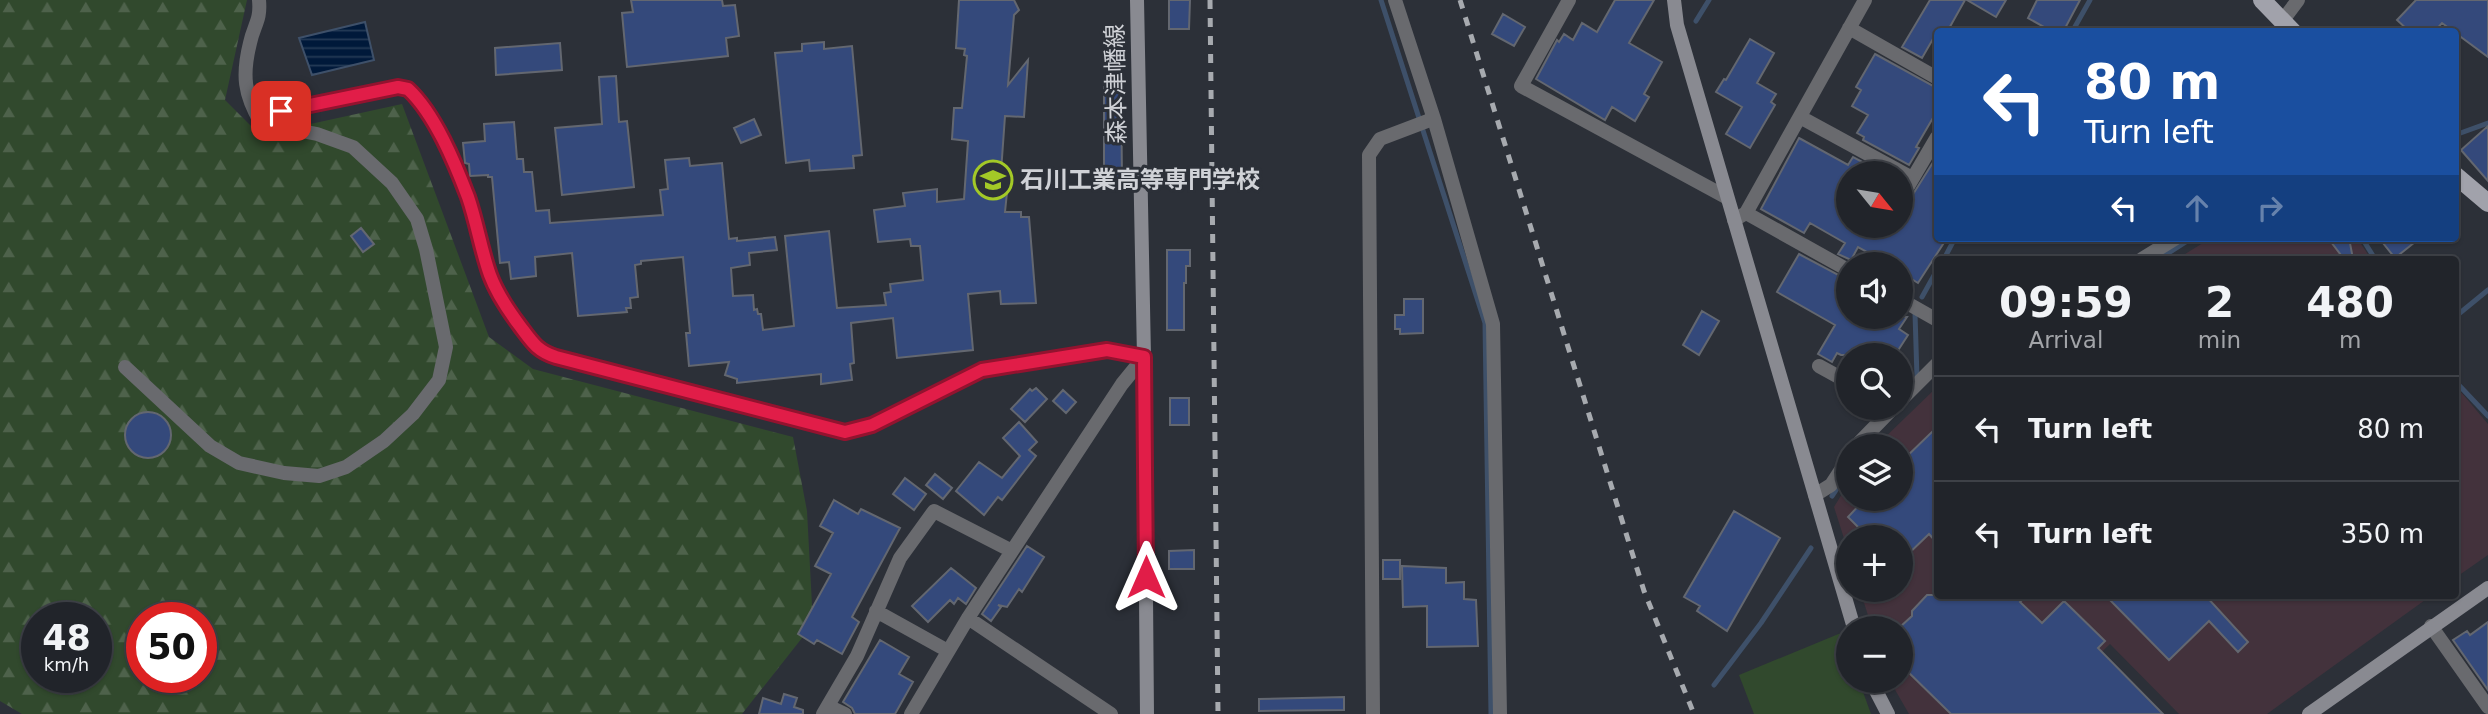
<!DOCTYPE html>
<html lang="en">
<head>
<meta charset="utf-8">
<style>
	:root { --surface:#21242a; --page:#2d3036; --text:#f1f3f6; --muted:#a2a4a8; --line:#3e4147 }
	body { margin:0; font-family:"DejaVu Sans","Noto Sans JP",sans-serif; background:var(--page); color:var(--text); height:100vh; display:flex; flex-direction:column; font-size:26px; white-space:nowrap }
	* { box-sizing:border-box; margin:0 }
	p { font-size:23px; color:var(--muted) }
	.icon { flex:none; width:38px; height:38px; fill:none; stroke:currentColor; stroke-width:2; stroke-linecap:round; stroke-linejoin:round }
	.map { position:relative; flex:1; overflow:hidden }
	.side { position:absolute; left:1934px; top:256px; width:525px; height:343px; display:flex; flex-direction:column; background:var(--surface); border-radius:7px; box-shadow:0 2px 5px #0004,0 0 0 2px var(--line) }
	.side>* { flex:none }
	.top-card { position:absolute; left:1934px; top:28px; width:525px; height:214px; border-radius:7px; box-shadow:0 2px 5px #0004,0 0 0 2px var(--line); background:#1a4fa0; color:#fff; overflow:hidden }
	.needle { width:46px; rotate:120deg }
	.controls { position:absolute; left:1836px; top:161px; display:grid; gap:14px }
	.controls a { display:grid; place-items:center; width:77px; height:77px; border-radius:50%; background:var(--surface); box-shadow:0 2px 5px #0004,0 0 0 2px var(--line); font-size:35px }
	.speed { position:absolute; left:21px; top:602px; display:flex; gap:14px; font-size:35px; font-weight:700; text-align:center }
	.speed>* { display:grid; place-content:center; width:91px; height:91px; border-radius:50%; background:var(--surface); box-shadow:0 2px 5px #0004,0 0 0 2px var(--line); line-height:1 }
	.speed small { font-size:18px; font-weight:400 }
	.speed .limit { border:10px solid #d22; background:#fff; color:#111 }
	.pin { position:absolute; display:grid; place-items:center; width:60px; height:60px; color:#fff; margin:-30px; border-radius:14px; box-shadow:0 4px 10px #0006 }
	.me { position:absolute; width:77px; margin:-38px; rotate:0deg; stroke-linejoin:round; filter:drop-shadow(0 0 5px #0008) }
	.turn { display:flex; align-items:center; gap:24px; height:147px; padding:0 35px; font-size:32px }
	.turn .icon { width:91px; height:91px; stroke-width:2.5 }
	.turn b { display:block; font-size:49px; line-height:60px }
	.lanes { display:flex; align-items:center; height:66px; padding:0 35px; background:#0003; justify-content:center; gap:35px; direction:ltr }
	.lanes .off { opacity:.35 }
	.eta { display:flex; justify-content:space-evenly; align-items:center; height:119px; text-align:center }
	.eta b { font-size:42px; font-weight:700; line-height:49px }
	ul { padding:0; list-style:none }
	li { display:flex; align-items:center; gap:21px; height:105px; padding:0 35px; border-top:2px solid var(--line) }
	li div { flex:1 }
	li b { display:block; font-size:26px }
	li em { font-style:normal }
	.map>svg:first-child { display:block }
</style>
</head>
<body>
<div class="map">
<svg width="2488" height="714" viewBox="0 0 2488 714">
	<defs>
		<pattern id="forest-firs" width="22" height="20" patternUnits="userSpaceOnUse" patternTransform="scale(1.75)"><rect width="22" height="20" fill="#31492d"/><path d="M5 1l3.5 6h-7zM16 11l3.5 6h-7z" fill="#4e624b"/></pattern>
		<pattern id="water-rules" width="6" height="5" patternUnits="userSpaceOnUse" patternTransform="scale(1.75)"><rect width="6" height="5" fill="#00193a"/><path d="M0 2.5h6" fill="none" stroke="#243a56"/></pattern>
	</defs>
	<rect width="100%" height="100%" fill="#2c3038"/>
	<path fill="#43323c" d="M2211,238H2357L2371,259H2177Z
		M2455,385L2488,424V555L2455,578Z
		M1937,387V595H2432L2267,714H2179L2110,644L2063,690L2015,714H1909L1890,681H1900V628H1872L1860,590H1900V537H1848V551L1834,507L1848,484V499H1900V446H1876Z"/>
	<path fill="url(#forest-firs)" fill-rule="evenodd" d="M0,0H247L225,100L260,135L402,104L489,337L533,369L793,437L807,511L813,624L742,714H22L0,701ZM37,618H96V677H37ZM142,618H201V677H142Z"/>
	<path fill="#31492d" d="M1841,633L1848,651V681H1859L1871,714H1754L1739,675Z"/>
	<path fill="url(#water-rules)" stroke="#3e5069" stroke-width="2" d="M365,22L374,60L312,75L299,38Z"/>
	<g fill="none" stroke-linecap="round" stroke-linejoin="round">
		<path stroke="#3e5069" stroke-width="5" d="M1381,0L1485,323L1491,714
			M1696,21L1709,0
			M2072,32L2090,0
			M2455,135L2488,123
			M2362,238L2375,259
			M1944,259L1955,238
			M2159,259L2192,238
			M1922,297L1937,270
			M1915,313L1917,378
			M2455,317L2488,290
			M2455,381L2488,416
			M1832,496L1840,484
			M1714,685L1761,623L1811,548"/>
	</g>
	<path fill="#34497b" stroke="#636770" stroke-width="2" d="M631,0H722L723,6L735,5L739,36L726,38L728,56L627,67L622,13L633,12Z
		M959,0H1014L1019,10L1014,15L1008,85L1028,60L1024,117L1005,116L1001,172L1009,173L1005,212H1021V217H1029L1036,303L1001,304L1000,291L968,294L973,350L897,358L893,318L851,323L854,363L850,364L852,380L821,384V374L737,383V379L725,375L729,362L689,366L686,333H690L683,257L641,261V264L635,265L638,297L630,298L631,308H626L627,312L578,316L572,253L535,257L536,276L511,279L509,262L500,263L492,177H488V175L470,176L469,164L465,163L463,143L485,141L484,124L514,122L517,159H523L524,172H532L536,211L549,210L550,223L663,215L660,190L668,189L665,160L689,158L690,166L722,163L729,239L737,238V241L775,237L777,250L749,253L750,265L731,268L733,296L753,295L754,310L757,309L758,314H761L763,330L794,326L785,236L829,231L837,308L886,305L884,293L891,292L890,284L923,280L920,246H911L910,239L878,242L874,210L905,206L903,193L937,189V202L964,199L968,141L952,139L954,108H962L967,56L964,55L965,49L956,48Z
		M1169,0H1190L1189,29H1169Z
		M1615,0H1654L1629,43L1662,62L1644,94L1649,97L1635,121L1612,107L1605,120L1536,79L1557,40L1559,42L1564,34L1573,40L1582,23L1597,32Z
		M1930,0H1965L1947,32H1937L1922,58L1902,47Z
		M1967,0H2006L1996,17Z
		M2037,0H2080L2063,32H2053L2028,18Z
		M2416,0H2488V57L2442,23L2434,32H2410L2397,20Z
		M1503,14L1525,27L1514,46L1492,34Z
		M1750,39L1774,53L1757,83L1776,94L1771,102L1775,105L1750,148L1726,134L1742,107L1716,92L1724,79L1726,80Z
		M824,42V49L852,46L862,155L853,156L854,168L810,171L809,160L786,163L775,53L802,51V44Z
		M560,43L562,70L496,75L495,48Z
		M1875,54L1937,88V111L1916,147L1919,148L1909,165L1863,140L1864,137L1857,133L1868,115L1852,106L1861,90L1856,87Z
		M616,76L619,122L627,121L634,187L562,195L555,128L602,124L599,77Z
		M1104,87H1121L1122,179H1104Z
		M754,119L761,135L741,143L734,128Z
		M2488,126V181L2461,150Z
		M1799,138L1848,165L1853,157L1874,168L1871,173H1848V226H1900V215L1937,156V238H1947L1918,283L1902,273L1900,264H1889L1858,247L1851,260L1838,254L1845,243L1810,223L1804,233L1761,209Z
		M361,228L374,244L363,252L351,236Z
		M2328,238H2349L2353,259H2344Z
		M2379,238H2420L2395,258Z
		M1167,250H1190V266H1186V283H1184V330H1167Z
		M1799,254L1848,280V317H1907L1899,329L1908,335L1895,355H1841L1837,353L1832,362L1818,354L1835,325L1777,292Z
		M1404,299H1423V333L1400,334V329H1395V315H1404Z
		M1702,311L1719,321L1699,355L1683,345Z
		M1036,388L1047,399L1025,422L1011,409L1030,389L1032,391Z
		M1063,390L1076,402L1066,413L1053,401Z
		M1170,398H1189V425H1170Z
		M125 435a23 23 0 1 1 46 0a23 23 0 1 1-46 0Z
		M1019,422L1037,442L1029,450L1036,456L1002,500L998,497L984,515L956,491L979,462L1002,478L1020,456L1003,438Z
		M1937,427V543L1929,534L1900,562V537H1868L1848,517L1865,499H1900V463Z
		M935,474L952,488L943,499L926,485Z
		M905,478L926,494L914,510L893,494Z
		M834,500L858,514L861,509L900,528L852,617L859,622L842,654L817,640L814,644L798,634L831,574L815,566L833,533L820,526Z
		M1734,511L1780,538L1727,631L1697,611L1700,606L1684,597Z
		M1027,546L1044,557L1022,592L1019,589L1007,607L998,605L1001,607L991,621L982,614Z
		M1194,550V569H1169V551Z
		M1383,560H1400V579H1383Z
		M1402,566L1446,568V583L1464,582V599L1476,600L1478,646L1427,647V606L1403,607Z
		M951,568L976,588L966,604L958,598L954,604L950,600L928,622L912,606Z
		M1927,595H2027L2020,602L2042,623L2064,601L2105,641L2098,648L2163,714H1951L1900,664V627L1912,616V611Z
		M2105,595H2205L2248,642L2238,652L2209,621L2169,660Z
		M2488,622V690L2453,640L2467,631L2470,635Z
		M880,640L909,657L899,674L913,682L895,714H855L852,708L843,702Z
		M784,694L797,698L794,707L803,710V714H759L763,698L781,704Z
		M1344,697V710L1259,711V699Z"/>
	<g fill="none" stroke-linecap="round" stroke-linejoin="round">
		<path stroke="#696a6e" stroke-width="14" d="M1395,0L1434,119L1493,324L1500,714
			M1569,0L1521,86L1726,197
			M2283,20L2298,0
			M1849,28L1937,78
			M257,116L399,87L408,89C435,114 455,163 468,197C477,223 481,250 490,275C497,294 508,310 520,326C532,342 537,351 556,357L845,432L872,424L982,370L1107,350L1144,357L1122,384L968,618L911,714
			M1800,117L1912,178
			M1900,200L1937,137
			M1746,213L1848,270
			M1734,220L1746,213L1865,0
			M2142,259L2176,238
			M1900,299L1937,320
			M1819,366L1848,382
			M125,367L210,446L239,463L284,473L319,476L346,467L384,441L413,414L439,380L446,347L426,249L417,219L392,183L353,147L317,134L261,123C244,94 242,75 250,43C254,24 261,21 259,0
			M1900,401L1937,364
			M1856,446L1893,408
			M1815,495L1831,485L1848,459
			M876,611L948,651
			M968,618L1111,714
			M2431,626L2488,707
			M828,706L845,714
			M823,714L857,656L900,558L934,511L1012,551
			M1373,714L1369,155L1380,139L1430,120"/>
		<path stroke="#898a91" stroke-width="14" d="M1137,0L1144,357L1147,714
			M1674,0L1677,25L1854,628
			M1871,681L1888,714
			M2309,714L2488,588"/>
		<path stroke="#a1a2ab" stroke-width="18" d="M2262,0L2293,32
			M2455,175L2488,203"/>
		<path stroke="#a7aaaf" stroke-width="5" stroke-dasharray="9 9" stroke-linecap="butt" d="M1210,0L1218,714
			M1460,0L1644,591L1694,714"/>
	</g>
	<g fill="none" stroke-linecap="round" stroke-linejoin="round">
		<defs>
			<path id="route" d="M281,111L398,87L408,89C435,114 455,163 468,197C477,223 481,250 490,275C497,294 508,310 520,326C532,342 537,351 556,357L845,432L872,425L982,370L1107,350L1144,357L1146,577"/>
		</defs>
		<use href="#route" stroke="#92132f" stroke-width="18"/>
		<use href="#route" stroke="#e11d48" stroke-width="12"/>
	</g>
	<defs>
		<symbol id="school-ring" viewBox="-11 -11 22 22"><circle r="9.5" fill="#2c3038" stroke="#a3c927" stroke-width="1.5"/><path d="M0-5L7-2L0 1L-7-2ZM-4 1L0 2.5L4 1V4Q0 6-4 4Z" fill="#a3c927"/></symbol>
	</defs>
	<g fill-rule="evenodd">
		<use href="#school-ring" x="971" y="158" width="44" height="44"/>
	</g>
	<g text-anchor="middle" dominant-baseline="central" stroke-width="6" stroke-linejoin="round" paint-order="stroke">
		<g font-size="24" fill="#d0d2d7" stroke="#2c3038">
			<text transform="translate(1116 84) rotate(-91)">森本津幡線</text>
		</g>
		<g font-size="24" font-weight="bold" fill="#d0d2d7" stroke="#2c3038" text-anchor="start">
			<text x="1020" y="180">石川工業高等専門学校</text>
		</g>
	</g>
</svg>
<div class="controls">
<a><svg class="needle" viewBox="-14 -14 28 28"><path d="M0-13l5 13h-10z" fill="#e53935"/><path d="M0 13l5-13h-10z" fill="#a2a4a8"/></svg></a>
<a><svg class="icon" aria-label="sound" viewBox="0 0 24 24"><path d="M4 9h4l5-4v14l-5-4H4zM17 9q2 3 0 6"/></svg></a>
<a><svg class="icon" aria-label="search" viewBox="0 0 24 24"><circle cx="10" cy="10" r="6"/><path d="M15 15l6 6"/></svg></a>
<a><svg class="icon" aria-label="layers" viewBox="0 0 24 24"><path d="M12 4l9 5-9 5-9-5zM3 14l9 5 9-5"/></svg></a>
<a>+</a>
<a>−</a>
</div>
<div class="speed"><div>48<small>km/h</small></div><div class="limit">50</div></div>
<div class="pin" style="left:281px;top:111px;background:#d93025"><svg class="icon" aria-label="arrive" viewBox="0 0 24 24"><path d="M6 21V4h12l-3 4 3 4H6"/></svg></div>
<svg class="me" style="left:1146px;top:577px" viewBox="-20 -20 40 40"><path d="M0-17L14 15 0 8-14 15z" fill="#e11d48" stroke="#fff" stroke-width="4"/></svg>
<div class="top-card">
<div class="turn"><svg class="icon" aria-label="left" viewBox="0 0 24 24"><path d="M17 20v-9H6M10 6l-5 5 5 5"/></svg><div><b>80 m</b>Turn left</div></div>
<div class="lanes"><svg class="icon" aria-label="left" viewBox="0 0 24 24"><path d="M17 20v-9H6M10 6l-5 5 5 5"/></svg><svg class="icon off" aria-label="ahead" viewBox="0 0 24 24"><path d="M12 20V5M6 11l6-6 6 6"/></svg><svg class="icon off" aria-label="right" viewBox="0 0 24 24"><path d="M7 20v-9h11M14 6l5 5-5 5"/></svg></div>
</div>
<section class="side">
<div class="eta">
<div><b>09:59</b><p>Arrival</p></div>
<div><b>2</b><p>min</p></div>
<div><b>480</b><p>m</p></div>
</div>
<ul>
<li><svg class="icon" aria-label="left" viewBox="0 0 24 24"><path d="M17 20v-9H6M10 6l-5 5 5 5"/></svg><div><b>Turn left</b></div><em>80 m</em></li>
<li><svg class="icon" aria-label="left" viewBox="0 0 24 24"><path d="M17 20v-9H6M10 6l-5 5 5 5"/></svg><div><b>Turn left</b></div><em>350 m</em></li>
</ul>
</section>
</div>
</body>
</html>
